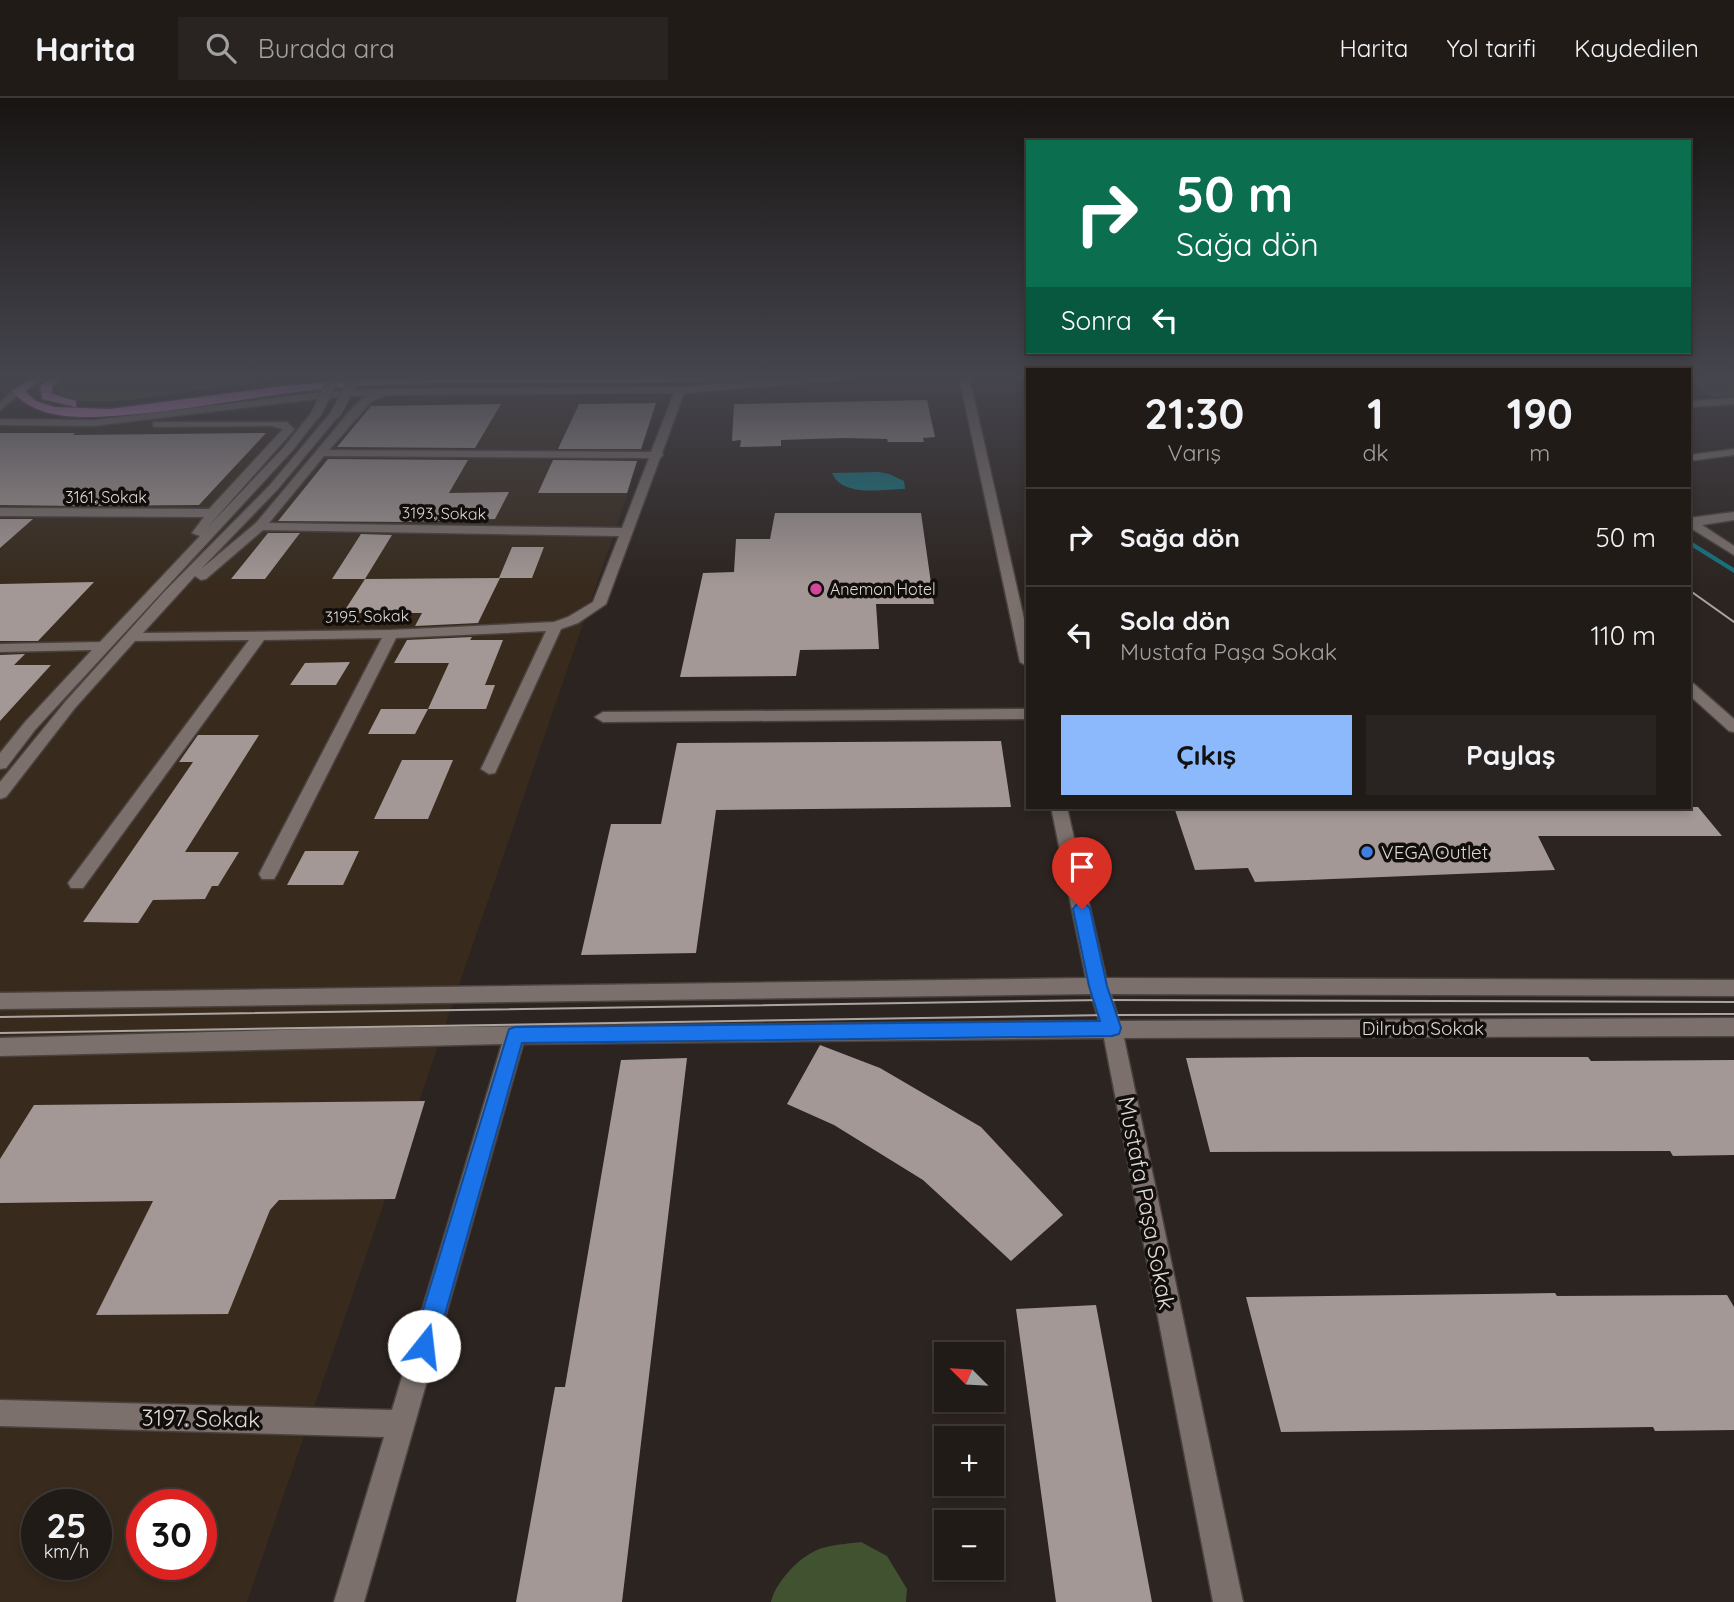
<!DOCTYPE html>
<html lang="tr">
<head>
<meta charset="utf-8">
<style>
	:root { --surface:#211b18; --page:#292421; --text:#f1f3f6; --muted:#a2a1a2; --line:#3e3937; --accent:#8cb9fc }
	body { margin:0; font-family:Quicksand,sans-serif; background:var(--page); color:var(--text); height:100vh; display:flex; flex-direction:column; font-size:26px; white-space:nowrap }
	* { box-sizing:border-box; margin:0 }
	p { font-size:23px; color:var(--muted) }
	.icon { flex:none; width:38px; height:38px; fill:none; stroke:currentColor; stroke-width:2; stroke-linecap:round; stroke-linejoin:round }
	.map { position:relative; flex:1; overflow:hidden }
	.drawer { position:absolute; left:1026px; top:270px; width:665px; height:441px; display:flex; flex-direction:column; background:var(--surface); border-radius:0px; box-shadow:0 4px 10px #0003,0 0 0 2px var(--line) }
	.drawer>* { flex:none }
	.top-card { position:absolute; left:1026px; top:42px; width:665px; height:214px; border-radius:0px; box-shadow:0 4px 10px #0003,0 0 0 2px var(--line); background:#0b6e4f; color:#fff; overflow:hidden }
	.needle { width:46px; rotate:294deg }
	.tools { position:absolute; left:934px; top:1244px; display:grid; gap:14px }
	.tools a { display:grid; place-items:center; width:70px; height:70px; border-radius:0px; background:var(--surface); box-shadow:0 4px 10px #0003,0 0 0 2px var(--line); font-size:35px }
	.speed { position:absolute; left:21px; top:1391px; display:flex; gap:14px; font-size:35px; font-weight:700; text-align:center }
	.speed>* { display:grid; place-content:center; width:91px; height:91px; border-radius:50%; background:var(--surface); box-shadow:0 4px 10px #0003,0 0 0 2px var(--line); line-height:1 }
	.speed small { font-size:18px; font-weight:400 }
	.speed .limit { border:10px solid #d22; background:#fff; color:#111 }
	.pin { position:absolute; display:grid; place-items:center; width:60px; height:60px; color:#fff; margin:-72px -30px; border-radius:50% 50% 50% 0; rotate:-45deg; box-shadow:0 0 7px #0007 }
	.pin .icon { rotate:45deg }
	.me { position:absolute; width:77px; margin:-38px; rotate:16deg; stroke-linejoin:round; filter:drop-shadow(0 0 5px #0008) }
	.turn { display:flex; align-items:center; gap:24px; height:147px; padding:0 35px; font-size:32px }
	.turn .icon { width:91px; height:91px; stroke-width:2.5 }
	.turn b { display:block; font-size:49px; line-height:60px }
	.then { display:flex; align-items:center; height:66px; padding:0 35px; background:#0003; gap:14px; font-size:26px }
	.eta { display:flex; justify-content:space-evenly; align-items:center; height:119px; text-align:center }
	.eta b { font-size:42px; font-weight:700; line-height:49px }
	.cta { display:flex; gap:14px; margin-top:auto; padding:14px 35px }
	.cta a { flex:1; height:80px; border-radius:0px; background:var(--accent); color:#111; font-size:28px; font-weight:700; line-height:80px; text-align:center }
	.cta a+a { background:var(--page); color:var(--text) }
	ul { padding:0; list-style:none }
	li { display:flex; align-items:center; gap:21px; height:98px; padding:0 35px; border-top:2px solid var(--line) }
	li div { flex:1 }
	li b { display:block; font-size:26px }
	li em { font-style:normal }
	header { display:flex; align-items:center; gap:42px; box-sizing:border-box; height:98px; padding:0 35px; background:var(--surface); border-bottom:2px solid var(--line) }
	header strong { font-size:33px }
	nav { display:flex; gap:38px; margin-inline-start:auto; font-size:24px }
	.search { width:490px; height:63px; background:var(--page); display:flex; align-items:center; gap:18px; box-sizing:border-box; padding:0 24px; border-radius:0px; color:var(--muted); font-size:26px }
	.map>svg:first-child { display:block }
</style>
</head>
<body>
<header>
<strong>Harita</strong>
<div class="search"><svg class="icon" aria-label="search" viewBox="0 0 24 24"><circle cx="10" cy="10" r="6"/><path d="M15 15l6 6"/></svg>Burada ara</div>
<nav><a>Harita</a><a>Yol tarifi</a><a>Kaydedilen</a></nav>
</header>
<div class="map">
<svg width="1734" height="1504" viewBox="0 0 1734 1504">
	<rect width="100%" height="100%" fill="#2c2420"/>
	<path fill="#382b1d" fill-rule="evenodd" d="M362,299H661L247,1504H0V327L162,321L336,322ZM37,1407H96V1466H37ZM142,1407H201V1466H142Z"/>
	<path fill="#40522f" d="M80,278H280C255,286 227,289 200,292C155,298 106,309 60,300L61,284Z
		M1734,278V298L1715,299L1689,285V282Z
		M861,1444L887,1458L907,1491L906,1504H771C774,1491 782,1481 791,1471C815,1447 828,1448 861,1444Z"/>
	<path fill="#137580" d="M879,374L889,376L904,383L905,391C883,391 843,400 832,375Z"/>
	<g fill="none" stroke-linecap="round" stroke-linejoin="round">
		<path fill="#137580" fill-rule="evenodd" d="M1689,442L1734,470V475L1689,447Z"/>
	</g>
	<path fill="#a39895" d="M927,302L935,339L923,340L924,344H888L887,341L845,340L781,342V348L740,349L741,342L732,343L734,306Z
		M656,305L641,351H558L579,306Z
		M501,306L475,350L337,349L371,308Z
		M0,335H75L73,337L266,335L199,407L77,408L0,407Z
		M328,361L468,362L449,395L509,394L495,421L405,424L278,423Z
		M553,362L637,363L627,395H538Z
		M775,415H921L934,506H876L879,551L800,552L796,578L680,579L703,475L734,474L736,441H770Z
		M0,421H33L0,450Z
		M268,435H300L265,481H231Z
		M361,436L392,437L365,481H332Z
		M512,449H544L532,480H500L478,525L415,528L422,515H343L365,481L499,480Z
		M94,484L38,543H0V486Z
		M472,539L470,542H503L485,587H495L486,611H428L449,565H394L407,542Z
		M25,556L14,567H51L0,623V557Z
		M350,564L336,587H290L305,565Z
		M381,611H428L415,636H368Z
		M198,637H259L185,754H239L218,788H212L205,801L153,802L138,825L83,824L193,664H179Z
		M1001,643L1011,709L716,712L696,855L581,857L611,726H661L677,645Z
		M402,662H453L428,721H374Z
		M1174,709H1698L1722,738H1538L1555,772L1255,784L1248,770L1195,772Z
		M305,753H359L343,787H287Z
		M820,947L880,970L981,1029L1063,1117L1011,1163L923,1082L834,1027L787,1006Z
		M1302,959H1588L1591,963L1734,962V1057L1673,1058L1670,1053L1210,1054L1186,960Z
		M687,960L622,1504H516L555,1289H565L621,962Z
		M425,1003L395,1101L279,1102L270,1112L228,1216L96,1217L153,1103L0,1105V1061L34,1007Z
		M1555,1195L1557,1198L1727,1197L1734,1209V1332L1655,1333L1653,1329L1281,1334L1246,1199Z
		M1096,1207L1152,1504H1056L1016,1211Z"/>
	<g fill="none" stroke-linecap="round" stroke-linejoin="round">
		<defs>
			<path id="minor" d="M812,278H855L850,281L684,295L662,355L663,357L660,360L606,506L578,525L561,531L495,675L489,676L481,671L546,533L396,540L277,776L274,781H262L259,776L382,540L264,542L83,790H71L68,785L249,542L135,543L75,610L6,699L0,701V684L65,604L163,495L270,387L332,313L341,315L278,391L201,471L256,425L349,314L363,300L372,297L315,301L94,328L0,327V321L94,322L315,295L371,291L680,289ZM674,295L651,354L329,352L371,304L387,297ZM324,358L649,360L622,430L269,425ZM263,432L619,438L593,504L568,519L554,524L391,532L143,535L195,478L201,482L206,481Z
				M959,278H969L1027,534V568L1020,564Z
				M15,291L23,293L0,312V304Z
				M1734,300V306L1689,309V303Z
				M312,314L321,316L292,353L35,632L6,670L0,671V655L25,624L92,552L0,554V546L100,544L200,438L192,435L204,419L0,418V410L209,411L283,331L271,328L157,329L153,328V324H287L294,331L293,333L207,430L284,349Z
				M1734,351V357L1689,363V357Z
				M1734,414V422L1702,427L1734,448V457L1689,429V420Z
				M1689,584L1694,586L1734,621V634L1729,633L1689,597Z
				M1027,611V621L603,624L595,619L603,614Z
				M1051,709H1067L1106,880L1734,882V898L1111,896L1119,923L1734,920V938L1124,940L1243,1504H1213L1104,940L523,946L364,1504H334L384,1339L0,1328V1302L392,1312L502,946L0,958V940L348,930L1099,923L1091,896L0,911V895L1086,880Z"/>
			<path id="highway" d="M34,278H48L25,293L36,303L54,309L110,311L293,287L370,281L747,278L741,281C612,289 482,281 353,288C281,293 210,309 137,316C97,319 41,327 12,293Z
				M52,278H66L52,289V296L76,303V309L42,301L40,288Z"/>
		</defs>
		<use href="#minor" stroke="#49423f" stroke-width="3"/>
		<use href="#highway" stroke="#49423f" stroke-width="3"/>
		<use href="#minor" fill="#7b706c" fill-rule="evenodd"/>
		<use href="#highway" fill="#e08ddd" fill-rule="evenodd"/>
		<path stroke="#aba5a2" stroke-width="2" d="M1689,492L1734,524
			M0,919L1103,902L1734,904
			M0,935L1108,917L1734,916"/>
		<defs>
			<path id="minor-bridge" d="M336,315L356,278
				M316,316L335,278"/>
		</defs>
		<use href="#minor-bridge" stroke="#49423f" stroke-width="12" stroke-linecap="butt"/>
		<use href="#minor-bridge" stroke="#7b706c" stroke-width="10"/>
	</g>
	<linearGradient id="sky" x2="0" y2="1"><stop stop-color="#181412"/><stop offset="0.57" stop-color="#45454e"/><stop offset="1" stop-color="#45454e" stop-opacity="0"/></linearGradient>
	<rect width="1734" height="489" fill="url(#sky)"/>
	<path fill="#1a73e8" stroke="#114b97" stroke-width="2" d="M1082,805L1087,807L1090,811L1107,888L1121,930L1119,936L1112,938L522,945L436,1248L432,1256L424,1259L416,1256L412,1248L509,931L515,929L1100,923L1089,888L1073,811L1076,807Z"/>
	<circle fill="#d1479c" stroke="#120e0c" stroke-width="2.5" cx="816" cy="491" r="7"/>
	<circle fill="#3f7fe0" stroke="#120e0c" stroke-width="2.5" cx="1367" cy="754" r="7"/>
	<g text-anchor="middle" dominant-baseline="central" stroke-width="7" stroke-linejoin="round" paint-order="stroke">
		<g font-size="16" fill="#ded8d6" stroke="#120e0c">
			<text x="106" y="399">3161. Sokak</text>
			<text transform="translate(444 415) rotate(1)">3193. Sokak</text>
			<text transform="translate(367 518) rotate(-1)">3195. Sokak</text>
		</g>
		<g font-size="16" fill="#ded8d6" stroke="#120e0c" text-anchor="start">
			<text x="830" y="491">Anemon Hotel</text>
		</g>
		<g font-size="19" fill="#ded8d6" stroke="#120e0c" text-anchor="start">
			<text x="1381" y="754">VEGA Outlet</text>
		</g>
		<g font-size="19" fill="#ded8d6" stroke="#120e0c">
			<text x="1423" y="930">Dilruba Sokak</text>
		</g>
		<g font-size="23" fill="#ded8d6" stroke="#120e0c">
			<text transform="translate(1147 1105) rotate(79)">Mustafa Paşa Sokak</text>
			<text transform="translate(201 1320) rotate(1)">3197. Sokak</text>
		</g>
	</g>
</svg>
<div class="tools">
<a><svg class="needle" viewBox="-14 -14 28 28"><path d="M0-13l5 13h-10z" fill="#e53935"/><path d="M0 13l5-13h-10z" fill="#a2a1a2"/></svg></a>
<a>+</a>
<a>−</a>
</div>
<div class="speed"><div>25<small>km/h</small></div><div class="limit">30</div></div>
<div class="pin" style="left:1082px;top:811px;background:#d93025"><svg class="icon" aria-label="arrive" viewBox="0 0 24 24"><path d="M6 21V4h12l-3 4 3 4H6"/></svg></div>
<svg class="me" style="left:424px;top:1248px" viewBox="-20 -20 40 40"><circle r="19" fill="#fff"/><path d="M0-13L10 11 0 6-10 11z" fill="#1a73e8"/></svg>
<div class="top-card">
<div class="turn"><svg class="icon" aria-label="right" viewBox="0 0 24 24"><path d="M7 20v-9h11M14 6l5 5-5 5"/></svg><div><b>50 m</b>Sağa dön</div></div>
<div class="then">Sonra<svg class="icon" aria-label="left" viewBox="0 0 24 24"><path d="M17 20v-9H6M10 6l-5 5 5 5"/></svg></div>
</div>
<section class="drawer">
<div class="eta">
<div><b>21:30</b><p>Varış</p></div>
<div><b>1</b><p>dk</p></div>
<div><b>190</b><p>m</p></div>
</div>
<ul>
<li><svg class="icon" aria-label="right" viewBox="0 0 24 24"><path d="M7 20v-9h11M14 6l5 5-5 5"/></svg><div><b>Sağa dön</b></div><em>50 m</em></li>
<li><svg class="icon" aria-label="left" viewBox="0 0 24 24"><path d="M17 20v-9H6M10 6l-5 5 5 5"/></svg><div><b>Sola dön</b><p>Mustafa Paşa Sokak</p></div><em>110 m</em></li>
</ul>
<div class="cta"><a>Çıkış</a><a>Paylaş</a></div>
</section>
</div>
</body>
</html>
